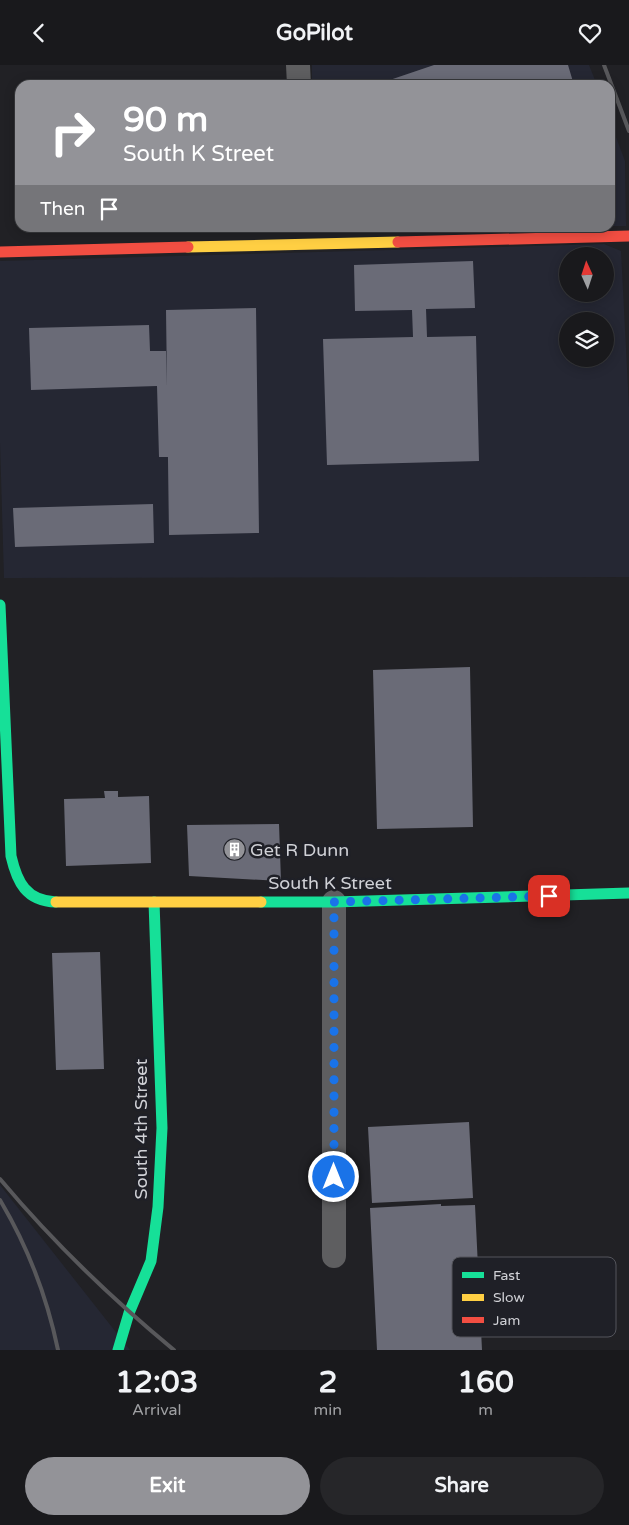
<!DOCTYPE html>
<html lang="en">
<head>
<meta charset="utf-8">
<style>
	:root { --surface:#19191c; --page:#262629; --text:#f1f3f6; --muted:#9fa0a3; --line:#37383b; --accent:#939398 }
	body { margin:0; font-family:"Varela Round",sans-serif; background:var(--page); color:var(--text); height:100vh; display:flex; flex-direction:column; font-size:19px; white-space:nowrap }
	* { box-sizing:border-box; margin:0 }
	p { font-size:16px; color:var(--muted) }
	.icon { flex:none; width:28px; height:28px; fill:none; stroke:currentColor; stroke-width:2; stroke-linecap:round; stroke-linejoin:round }
	.map { position:relative; height:1285px; overflow:hidden }
	.details { display:flex; flex-direction:column; background:var(--surface); flex:1 }
	.details>* { flex:none }
	.hud { position:absolute; left:15px; top:15px; width:600px; height:152px; border-radius:15px; box-shadow:0 2px 12px #0003,0 0 0 1px var(--line); background:#939398; color:#fff; overflow:hidden }
	.needle { width:32px; rotate:357deg }
	.controls { position:absolute; left:559px; top:182px; display:grid; gap:10px }
	.controls a { display:grid; place-items:center; width:55px; height:55px; border-radius:50%; background:var(--surface); box-shadow:0 2px 12px #0003,0 0 0 1px var(--line); font-size:25px }
	.pin { position:absolute; display:grid; place-items:center; width:42px; height:42px; color:#fff; margin:-21px; border-radius:10px; box-shadow:0 2px 8px #0006 }
	.me { position:absolute; width:55px; margin:-28px; rotate:0deg; stroke-linejoin:round; filter:drop-shadow(0 0 4px #0008) }
	.turn { display:flex; align-items:center; gap:18px; height:105px; padding:0 25px; font-size:22px }
	.turn .icon { width:65px; height:65px; stroke-width:2.5 }
	.turn b { display:block; font-size:35px; line-height:42px }
	.then { display:flex; align-items:center; height:48px; padding:0 25px; background:#0003; gap:10px; font-size:19px }
	.eta { display:flex; justify-content:space-evenly; align-items:center; height:85px; text-align:center }
	.eta b { font-size:30px; font-weight:800; line-height:35px }
	.primary-button { display:flex; gap:10px; margin-top:auto; padding:10px 25px }
	.primary-button a { flex:1; height:58px; border-radius:30px; background:var(--accent); color:#fff; font-size:20px; font-weight:800; line-height:58px; text-align:center }
	.primary-button a+a { background:var(--page); color:var(--text) }
	header { display:flex; justify-content:space-between; align-items:center; height:65px; padding:0 25px; background:var(--surface); font-size:22px; font-weight:800 }
	.map>svg:first-child { display:block }
</style>
</head>
<body>
<header><svg class="icon" aria-label="back" viewBox="0 0 24 24"><path d="M15 5l-7 7 7 7"/></svg>GoPilot<svg class="icon" aria-label="heart" viewBox="0 0 24 24"><path d="M12 20l-8-8c-3-5 5-10 8-4 3-6 11-1 8 4z"/></svg></header>
<div class="map">
<svg width="629" height="1285" viewBox="0 0 629 1285">
	<rect width="100%" height="100%" fill="#212125"/>
	<path fill="#252733" fill-rule="evenodd" d="M312,0H589L597,20H312Z
		M610,56L625,96L626,161H610Z
		M604,179L621,186L629,342V512L4,513L0,377V196ZM568,191H605V229H568ZM568,256H605V294H568Z
		M0,1120L130,1285H0Z"/>
	<path fill="#6a6b77" d="M434,0H568L574,20H375Z
		M473,196L475,243L426,244L427,272L476,271L479,396L327,400L323,274L413,272L412,245L355,246L354,200Z
		M256,243L259,468L169,470L166,245Z
		M149,260L150,286H166L169,392H159L157,321L31,325L29,263Z
		M153,439L154,478L15,482L13,443Z
		M470,602L473,762L377,764L373,605Z
		M104,726H118V732L149,731L151,798L66,801L64,734L105,733Z
		M279,759L281,816L189,811L187,760Z
		M100,887L104,1004L56,1005L52,888Z
		M469,1057L473,1133L372,1138L368,1062Z
		M441,1139V1141L475,1140L482,1285H377L370,1143Z"/>
	<g fill="none" stroke-linecap="round" stroke-linejoin="round">
		<path stroke="#5e5e60" stroke-width="24" d="M298,0L299,20
			M334,837V1191"/>
		<path stroke="#16e098" stroke-width="11" d="M0,540L11,791C17,817 26,836 56,837
			M261,837H334L629,828
			M118,1285L129,1248L151,1196L158,1142L162,1063L154,837"/>
		<path stroke="#ffcf43" stroke-width="11" d="M188,182L398,177
			M56,837H261"/>
		<path stroke="#f24e42" stroke-width="11" d="M398,177L629,171
			M0,187L188,182"/>
		<path stroke="#58585b" stroke-width="4" d="M604,0L629,66
			M0,1114C52,1176 111,1233 174,1285
			M0,1135C28,1182 47,1232 58,1285"/>
	</g>
	<g fill="none" stroke-linecap="round" stroke-linejoin="round">
		<path stroke="#1a73e8" stroke-width="9" stroke-dasharray="0 16.2" d="M334,1112V837L549,831"/>
	</g>
	<defs>
		<symbol id="building-disc" viewBox="-11 -11 22 22"><circle r="9.5" fill="#939398" stroke="#1f2027"/><path d="M-4-6H4V6H1V3H-1V6H-4ZM-2.5-4.3h1.7v1.8h-1.7ZM.8-4.3h1.7v1.8H.8ZM-2.5-1h1.7V.8h-1.7ZM.8-1h1.7V.8H.8Z" fill="#fff"/></symbol>
	</defs>
	<g fill-rule="evenodd">
		<use href="#building-disc" x="222" y="772" width="25" height="25"/>
	</g>
	<g text-anchor="middle" dominant-baseline="central" stroke-width="5" stroke-linejoin="round" paint-order="stroke">
		<g font-size="18" fill="#d0d1d6" stroke="#1f2027" text-anchor="start">
			<text x="250" y="785">Get R Dunn</text>
		</g>
		<g font-size="18" fill="#d0d1d6" stroke="#1f2027">
			<text x="330" y="818">South K Street</text>
			<text transform="translate(141 1064) rotate(-90)">South 4th Street</text>
		</g>
	</g>
	<rect x="452" y="1192" width="164" height="80" rx="8" fill="#1f2027" stroke="#54555c" stroke-width="1"/>
	<rect x="462" y="1207" width="22" height="6" fill="#16e098"/>
	<rect x="462" y="1229" width="22" height="7" fill="#ffcf43"/>
	<rect x="462" y="1252" width="22" height="6" fill="#f24e42"/>
	<g font-size="14" fill="#d0d1d6">
		<text x="493" y="1215">Fast</text>
		<text x="493" y="1237">Slow</text>
		<text x="493" y="1260">Jam</text>
	</g>
</svg>
<div class="controls">
<a><svg class="needle" viewBox="-14 -14 28 28"><path d="M0-13l5 13h-10z" fill="#e53935"/><path d="M0 13l5-13h-10z" fill="#9fa0a3"/></svg></a>
<a><svg class="icon" aria-label="layers" viewBox="0 0 24 24"><path d="M12 4l9 5-9 5-9-5zM3 14l9 5 9-5"/></svg></a>
</div>
<div class="pin" style="left:549px;top:831px;background:#d93025"><svg class="icon" aria-label="arrive" viewBox="0 0 24 24"><path d="M6 21V4h12l-3 4 3 4H6"/></svg></div>
<svg class="me" style="left:334px;top:1112px" viewBox="-20 -20 40 40"><circle r="17" fill="#1a73e8" stroke="#fff" stroke-width="3"/><path d="M0-11L8 9 0 5-8 9z" fill="#fff"/></svg>
<div class="hud">
<div class="turn"><svg class="icon" aria-label="right" viewBox="0 0 24 24"><path d="M7 20v-9h11M14 6l5 5-5 5"/></svg><div><b>90 m</b>South K Street</div></div>
<div class="then">Then<svg class="icon" aria-label="arrive" viewBox="0 0 24 24"><path d="M6 21V4h12l-3 4 3 4H6"/></svg></div>
</div>
</div>
<section class="details">
<div class="eta">
<div><b>12:03</b><p>Arrival</p></div>
<div><b>2</b><p>min</p></div>
<div><b>160</b><p>m</p></div>
</div>
<div class="primary-button"><a>Exit</a><a>Share</a></div>
</section>
</body>
</html>
